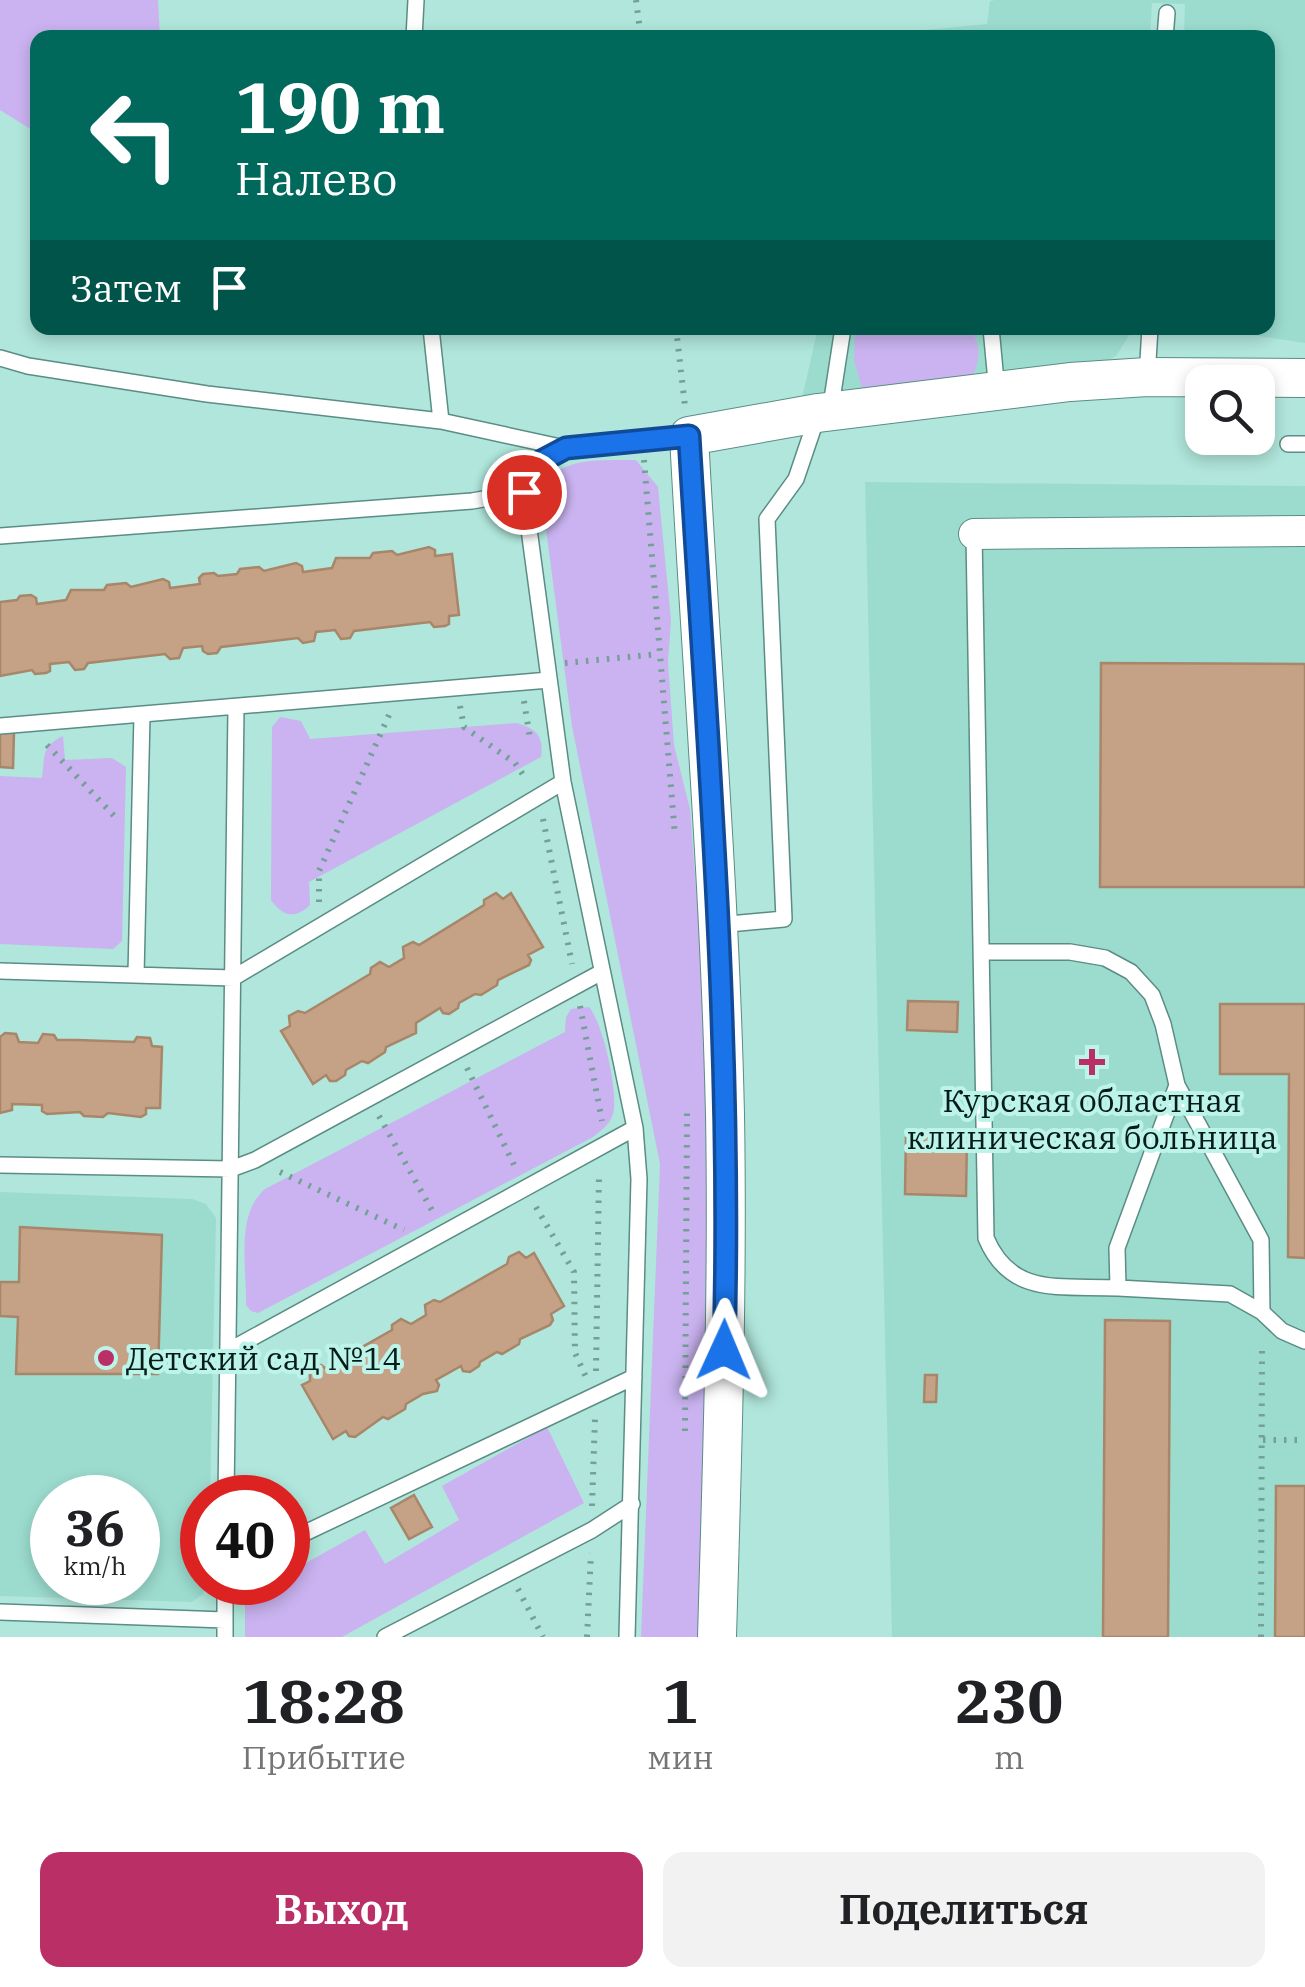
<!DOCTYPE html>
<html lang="ru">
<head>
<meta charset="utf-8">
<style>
	:root { --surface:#fff; --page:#f2f2f2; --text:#202124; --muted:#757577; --accent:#bb2f67 }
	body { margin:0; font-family:"IBM Plex Serif",serif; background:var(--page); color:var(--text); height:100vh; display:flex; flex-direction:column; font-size:38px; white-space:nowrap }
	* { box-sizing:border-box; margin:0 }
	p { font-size:32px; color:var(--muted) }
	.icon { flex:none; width:55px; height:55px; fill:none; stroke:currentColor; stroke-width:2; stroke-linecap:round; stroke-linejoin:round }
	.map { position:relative; height:1637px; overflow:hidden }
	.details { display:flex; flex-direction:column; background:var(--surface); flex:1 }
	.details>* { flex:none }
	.top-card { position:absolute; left:30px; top:30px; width:1245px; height:305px; border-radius:20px; box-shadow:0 5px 15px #0003; background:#00695c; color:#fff; overflow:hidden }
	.fabs { position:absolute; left:1185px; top:365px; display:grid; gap:20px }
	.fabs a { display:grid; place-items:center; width:90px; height:90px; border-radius:20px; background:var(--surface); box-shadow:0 5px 15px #0003; font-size:50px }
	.speed { position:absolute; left:30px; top:1475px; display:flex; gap:20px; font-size:50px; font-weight:700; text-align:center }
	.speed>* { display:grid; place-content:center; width:130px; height:130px; border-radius:50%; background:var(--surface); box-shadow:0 5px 15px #0003; line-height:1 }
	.speed small { font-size:25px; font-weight:400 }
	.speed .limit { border:15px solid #d22; background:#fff; color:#111 }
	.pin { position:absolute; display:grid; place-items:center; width:85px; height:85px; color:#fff; margin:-42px; border:5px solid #fff; border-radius:50%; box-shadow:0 2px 10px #0007 }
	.me { position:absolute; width:110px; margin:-55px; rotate:1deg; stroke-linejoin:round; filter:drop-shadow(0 0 8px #0008) }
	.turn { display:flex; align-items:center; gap:35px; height:210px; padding:0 40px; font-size:45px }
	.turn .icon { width:130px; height:130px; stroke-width:2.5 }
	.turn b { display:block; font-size:70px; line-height:85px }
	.then { display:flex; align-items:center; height:95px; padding:0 40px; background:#0003; gap:20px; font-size:38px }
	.eta { display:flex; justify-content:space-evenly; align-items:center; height:170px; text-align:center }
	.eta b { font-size:60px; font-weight:800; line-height:70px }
	.cta { display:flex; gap:20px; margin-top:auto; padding:20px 40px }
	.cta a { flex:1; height:115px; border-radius:20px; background:var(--accent); color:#fff; font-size:40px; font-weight:800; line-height:115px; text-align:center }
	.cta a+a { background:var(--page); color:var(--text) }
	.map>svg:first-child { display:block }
</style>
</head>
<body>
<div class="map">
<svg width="1305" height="1637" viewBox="0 0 1305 1637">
	<rect width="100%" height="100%" fill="#b0e6db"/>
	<path fill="#9cdccf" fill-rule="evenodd" d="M995,0H1305V343L1205,328H1268V38L1184,37L1185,4L1152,3L1150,37H853L987,24L990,1Z
		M818,328H1134L1116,356L1101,364L802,398Z
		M865,482L1305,486V1637H892Z
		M0,1192L192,1199L206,1204L216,1218L210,1497L202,1498V1582L207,1583L203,1594L192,1602L0,1596ZM52,1498H138V1582H52Z"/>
	<path fill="#cab3f0" d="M0,0H158L160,37L38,38L37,133L0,110Z
		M862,328H971C981,345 981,363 970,380L863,392L854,360L855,335Z
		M636,460L658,487L671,620L668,662L674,745L690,809L704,994L709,1106L701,1637H641L660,1164L572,726L542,499C550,454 599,461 636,460Z
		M280,717L301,721L310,739L516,723C536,728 544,736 541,757L309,882L310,905C295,920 282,916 271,900L272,727Z
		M63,736L65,760L112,758L126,767L122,941L113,949L0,944V776L42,778C45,756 41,747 63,736Z
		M589,1007C603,1023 619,1094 613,1114C610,1125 601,1130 593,1137L258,1313L251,1311L246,1305C247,1268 235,1215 265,1189L565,1032L566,1017L571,1009Z
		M547,1427L584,1503L342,1637H245V1597L271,1583L288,1582V1573L365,1530L385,1564L459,1520L442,1486Z"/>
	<path fill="#c5a286" stroke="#a8866a" stroke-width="2.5" d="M429,547L435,550V556L452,554L459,615L449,616V624L445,626L434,627L430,622L354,631L350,638L341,639L335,630L316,632L314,641L303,643L298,638L221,647L217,653L208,654L203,651L202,646L183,648L179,658L170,659L165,654L88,663L84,669L75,670L69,662L50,664V671L46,673L35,674L32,670L0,676V602L17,600L20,596L31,595L36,598L37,604L66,600L71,590H104L107,585L126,583L131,587L163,579L169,582L170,588L200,584L199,578L203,574L214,573L218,576L237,574L240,569L259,567L264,571L296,563L302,566L303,572L332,568L336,558H370L373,553L392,551L397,555Z
		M1101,663L1305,664V887H1100Z
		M0,731L14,732L13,768L0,767Z
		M496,893L503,899L511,893L543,947L528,955L531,960L529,965L498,980L497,985L481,995L475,994L459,1003L458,1008L449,1014L443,1013L440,1008L416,1023V1033L386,1047L385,1052L368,1063L362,1061L346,1070L345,1075L336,1081H330L326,1075L313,1084L281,1031L290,1026L289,1016L298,1011L305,1013L370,974L371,968L380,962L389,967L404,958L403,947L413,942L419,945L484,905V900Z
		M908,1001L958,1002L957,1032L907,1030Z
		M1220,1004H1305V1258L1288,1257L1289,1074H1220Z
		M5,1033L16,1034L19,1042L38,1043L43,1034L54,1035L57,1040H77L134,1042L137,1037L150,1038L152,1046L162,1047L160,1108H146V1114L141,1117L108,1113L103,1117L84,1116L80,1112L47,1114L42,1111V1105L12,1104V1110L0,1113V1037Z
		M906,1134L967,1136L966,1196L905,1194Z
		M20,1227L162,1235L158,1374H16L18,1317L0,1316V1282H19Z
		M519,1252L526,1258L534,1253L564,1306L551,1314L553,1320L550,1325L520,1339L519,1344L502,1354L497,1352L480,1362L479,1366L470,1372L463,1371L461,1366L436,1380L439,1385L437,1391L423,1394L406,1404L405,1409L388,1419L383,1417L355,1437L349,1436L346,1431L333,1439L302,1385L310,1381V1371L321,1365L325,1368L392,1330V1325L401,1319L411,1324L426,1315L425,1305L434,1300L440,1302L507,1264L509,1257Z
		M1105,1320L1170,1321L1168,1637H1103Z
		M925,1375H937L936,1402H924Z
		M1276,1486H1305V1637H1275Z
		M414,1495L432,1527L409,1539L391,1508Z"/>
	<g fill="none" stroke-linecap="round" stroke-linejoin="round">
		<defs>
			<path id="service" d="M414,38L416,0
				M1165,38L1167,13
				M431,328L441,421
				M991,328L997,392
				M0,358L28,366L207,394L441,421L565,448L689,436
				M1147,377L1150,328
				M830,412L843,328
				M1288,444H1305
				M565,448L533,466L524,492L563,782L635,1128L639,1179L627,1637
				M974,534L986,1238C1011,1298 1062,1285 1118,1288L1117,1248L1177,1085L1163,1024L1152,995L1131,972L1105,958L1070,952H982
				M0,536L472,501L524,492
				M0,726L549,680
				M718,925L784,919L767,519L796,479L817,417
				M0,971L233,978L563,782
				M136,975L142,715
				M1177,1085L1261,1240L1262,1312
				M0,1165L231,1169L255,1160L600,973
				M1118,1288L1230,1294L1262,1312L1282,1331L1305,1341
				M228,1351L635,1128
				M226,1498L236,708
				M288,1541L634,1377
				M0,1612L225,1620
				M225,1637V1582
				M385,1637L592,1530L632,1504"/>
			<path id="minor" d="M974,534L1305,531"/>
			<path id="tertiary" d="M717,1637C722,1463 728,1289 725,1115C720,889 701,662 689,436L818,413L1070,382L1147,377L1305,378"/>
		</defs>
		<use href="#service" stroke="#5a8d84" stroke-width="18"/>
		<use href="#minor" stroke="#5a8d84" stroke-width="32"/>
		<use href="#tertiary" stroke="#5a8d84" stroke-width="40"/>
		<path stroke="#75a097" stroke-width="6" stroke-dasharray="2.5 8" stroke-linecap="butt" d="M636,0L641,38
			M676,328L685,406
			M644,460L675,836
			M565,663L659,654
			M524,701L530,738
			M460,706L464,727L515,763L526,779
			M47,745L118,820
			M543,819L572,964
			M319,902V871L389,715
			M580,1006L602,1121
			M467,1068L516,1169
			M379,1116L434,1214
			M280,1172L404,1230
			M536,1207L574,1272L575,1353L586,1377
			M596,1371L599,1173
			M685,1431L687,1113
			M1263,1440H1305
			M592,1506L595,1418
			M518,1589L543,1637
			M587,1637L591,1553
			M1261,1637L1262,1343"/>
		<use href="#service" stroke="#fff" stroke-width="15"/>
		<use href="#minor" stroke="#fff" stroke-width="30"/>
		<use href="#tertiary" stroke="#fff" stroke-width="38"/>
	</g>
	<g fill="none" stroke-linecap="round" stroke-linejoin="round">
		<defs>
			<path id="route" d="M524,492L532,466L566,448L689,436C707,740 733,1045 724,1350"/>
		</defs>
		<use href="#route" stroke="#114b97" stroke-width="25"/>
		<use href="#route" stroke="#1a73e8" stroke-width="18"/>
	</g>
	<g fill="#bb2f67" stroke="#bdf4e9" stroke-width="4">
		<path d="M1087 1047h10v10h10v10h-10v10h-10v-10h-10v-10h10z"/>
		<circle cx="106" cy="1358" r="10"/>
	</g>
	<g text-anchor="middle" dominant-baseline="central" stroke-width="8" stroke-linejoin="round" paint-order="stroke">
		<g font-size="32" fill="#061c18" stroke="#bdf4e9">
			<text x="1092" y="1100">Курская областная<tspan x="1092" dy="37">клиническая больница</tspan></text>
			<text x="126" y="1358" text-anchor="start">Детский сад №14</text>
		</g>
	</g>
</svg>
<div class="fabs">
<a><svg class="icon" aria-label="search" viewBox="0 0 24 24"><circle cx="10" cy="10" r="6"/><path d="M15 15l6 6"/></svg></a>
</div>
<div class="speed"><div>36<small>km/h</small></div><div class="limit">40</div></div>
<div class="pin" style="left:524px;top:492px;background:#d93025"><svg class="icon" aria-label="arrive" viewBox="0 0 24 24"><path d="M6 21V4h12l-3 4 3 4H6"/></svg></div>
<svg class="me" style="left:724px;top:1350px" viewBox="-20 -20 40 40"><path d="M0-17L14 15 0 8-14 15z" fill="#1a73e8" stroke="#fff" stroke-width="4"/></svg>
<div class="top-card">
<div class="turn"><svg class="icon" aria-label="left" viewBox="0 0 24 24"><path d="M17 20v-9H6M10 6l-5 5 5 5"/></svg><div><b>190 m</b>Налево</div></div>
<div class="then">Затем<svg class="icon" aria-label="arrive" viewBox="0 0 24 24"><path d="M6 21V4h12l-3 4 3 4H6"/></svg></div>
</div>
</div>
<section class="details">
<div class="eta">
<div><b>18:28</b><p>Прибытие</p></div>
<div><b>1</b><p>мин</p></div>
<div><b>230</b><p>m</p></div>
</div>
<div class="cta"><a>Выход</a><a>Поделиться</a></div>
</section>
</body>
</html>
